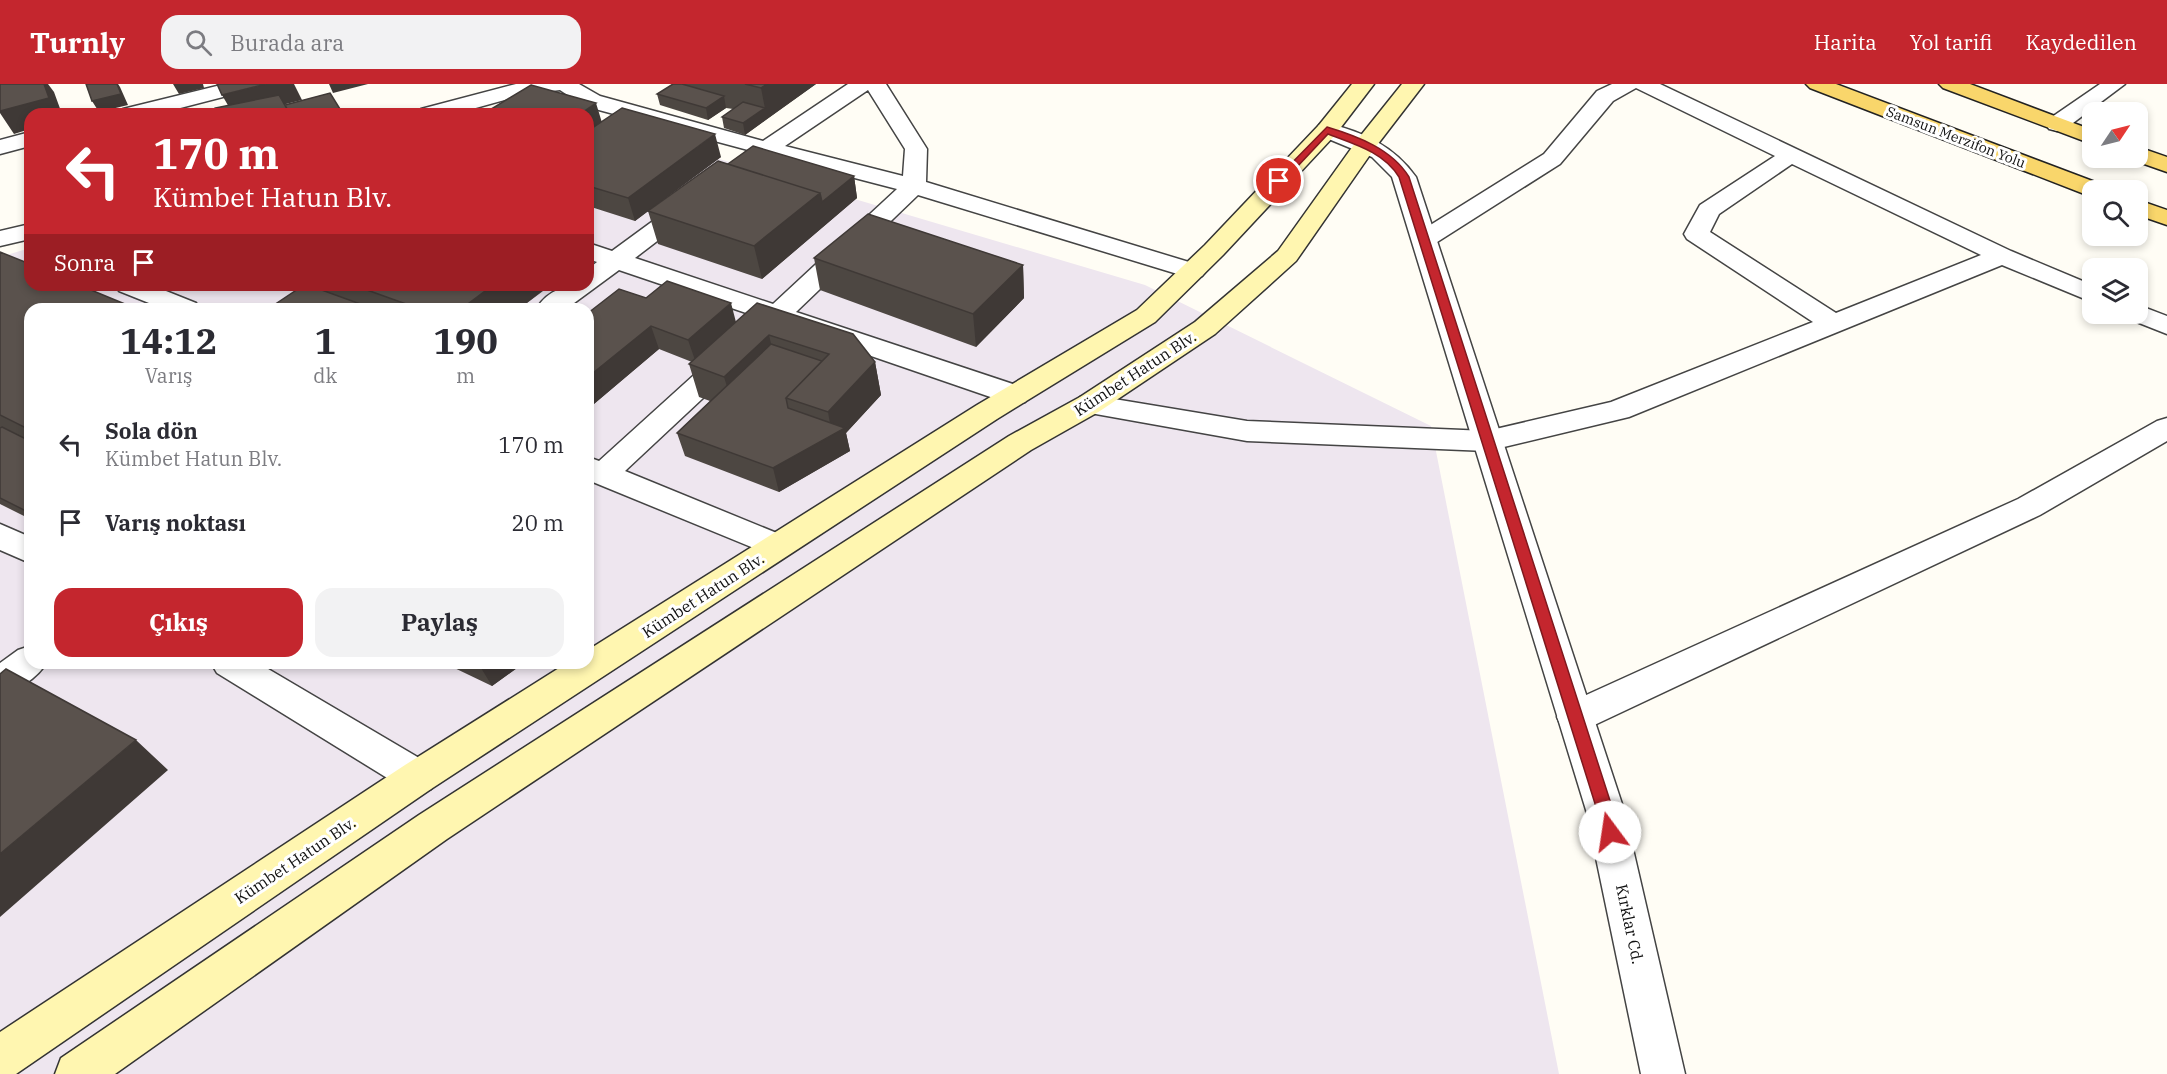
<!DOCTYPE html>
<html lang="tr">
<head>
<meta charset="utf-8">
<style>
	:root { --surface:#fff; --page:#f2f2f3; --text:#2b2b33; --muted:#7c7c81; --accent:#c4262e }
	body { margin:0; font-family:"IBM Plex Serif",serif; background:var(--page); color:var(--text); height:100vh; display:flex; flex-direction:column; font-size:22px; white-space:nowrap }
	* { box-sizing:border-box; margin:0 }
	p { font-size:20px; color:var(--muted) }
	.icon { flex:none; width:33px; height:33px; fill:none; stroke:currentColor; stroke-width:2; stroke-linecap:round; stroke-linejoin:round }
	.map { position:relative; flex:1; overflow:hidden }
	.sheet { position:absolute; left:24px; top:219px; width:570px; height:366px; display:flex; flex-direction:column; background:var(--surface); border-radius:18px; box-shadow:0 3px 9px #0003 }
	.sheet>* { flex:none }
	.guide { position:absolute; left:24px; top:24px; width:570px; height:183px; border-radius:18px; box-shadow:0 3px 9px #0003; background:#c4262e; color:#fff; overflow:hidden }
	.needle { width:39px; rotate:55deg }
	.tools { position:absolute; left:2082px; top:18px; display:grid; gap:12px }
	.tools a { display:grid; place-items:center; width:66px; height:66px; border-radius:12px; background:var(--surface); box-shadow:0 3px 9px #0003; font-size:30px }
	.pin { position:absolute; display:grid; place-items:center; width:51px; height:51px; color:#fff; margin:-26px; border:3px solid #fff; border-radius:50%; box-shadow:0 2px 6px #0007 }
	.me { position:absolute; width:66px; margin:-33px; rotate:346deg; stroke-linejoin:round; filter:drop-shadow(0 0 4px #0008) }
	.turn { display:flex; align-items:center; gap:21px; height:126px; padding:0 30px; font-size:27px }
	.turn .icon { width:78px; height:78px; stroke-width:2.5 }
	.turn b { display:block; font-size:42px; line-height:51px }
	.then { display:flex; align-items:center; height:57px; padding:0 30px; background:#0003; gap:12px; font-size:22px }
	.eta { display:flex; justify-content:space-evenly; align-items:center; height:102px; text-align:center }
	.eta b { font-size:36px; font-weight:700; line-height:42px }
	.button { display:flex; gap:12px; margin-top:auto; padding:12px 30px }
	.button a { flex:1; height:69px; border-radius:18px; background:var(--accent); color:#fff; font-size:24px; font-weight:700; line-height:69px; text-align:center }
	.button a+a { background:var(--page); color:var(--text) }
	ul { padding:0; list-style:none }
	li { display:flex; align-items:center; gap:18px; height:78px; padding:0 30px }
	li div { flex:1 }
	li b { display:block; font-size:22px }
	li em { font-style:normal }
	header { display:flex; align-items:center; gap:36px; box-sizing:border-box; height:84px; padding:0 30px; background:var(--accent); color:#fff }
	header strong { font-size:28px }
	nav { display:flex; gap:33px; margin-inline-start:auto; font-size:21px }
	.search { width:420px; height:54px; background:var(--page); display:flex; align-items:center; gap:15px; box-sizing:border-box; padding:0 21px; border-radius:18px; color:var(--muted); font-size:22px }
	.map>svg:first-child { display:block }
</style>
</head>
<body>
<header>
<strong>Turnly</strong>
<div class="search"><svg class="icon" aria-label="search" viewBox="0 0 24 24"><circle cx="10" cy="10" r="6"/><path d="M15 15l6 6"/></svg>Burada ara</div>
<nav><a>Harita</a><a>Yol tarifi</a><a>Kaydedilen</a></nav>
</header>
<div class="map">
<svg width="2167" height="990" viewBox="0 0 2167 990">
	<rect width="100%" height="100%" fill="#fffdf5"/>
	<path fill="#eee6ef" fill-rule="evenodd" d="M588,36L1145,201L1431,342L1559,990H0V173L30,164V201H588ZM30,225H588V579H30Z"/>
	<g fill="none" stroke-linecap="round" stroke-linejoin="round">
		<defs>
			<path id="minor" d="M225,0H262L258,4L157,30H120L123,25Z
				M516,0H579L600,12L763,57L848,0H886L927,65L926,98L1202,182L1206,187L1202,192L1193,195L1184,192L918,111L796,228L1025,304L1029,311L1025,318L1015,320L1005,318L781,241L625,387L789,454L794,462L789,470L778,474L588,396V373L599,377L758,233L619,186L566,225H536C549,205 566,201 588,201V185L597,178L588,175V159L612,167L683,115L691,113L699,115L703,120L699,125L635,174L773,220L897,105L770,72L754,80L746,78L743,73L748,66L584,22L560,6L526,10L454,30H418L421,25ZM868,6L905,65L903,92L785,62Z
				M1612,0H1660L2011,167L2092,201V218L2002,181L1629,333L1487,367L1247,357L1090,329L1080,327L1076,320L1080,313L1090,311L1247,337L1487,347L1611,318L1813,238L1687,155L1684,150L1700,121L1775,72L1636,4L1613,17L1560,80L1434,160L1425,162L1416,160L1413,155L1416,150L1544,70L1597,7ZM1792,80L1981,171L1836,229L1710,148L1719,130Z
				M2100,0H2125L2065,45L2057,47L2049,45L2046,40L2049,35Z
				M30,48V62L0,70V56Z
				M30,140V155L0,162V147Z
				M115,201H151L196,219L200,225H164L119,207Z
				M2138,221L2167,232V250L2129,235L2125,230H2138Z
				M2167,334V357L2040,431L1588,644L1575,648L1562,644L1557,633L1562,622L2018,415L2157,337Z
				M0,440L30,453V479L0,466Z
				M30,562V579H46C38,594 16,607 0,612V579L18,566Z
				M211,579H258L431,681L437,693L431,705L418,709L405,705L217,589Z"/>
			<path id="tertiary" d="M1327,39C1363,48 1394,62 1416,93L1624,726L1685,990H1641L1586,726L1392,93L1372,73L1319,51L1316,46L1319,41Z"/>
			<path id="secondary" d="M1352,0H1374L1335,51L1223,171L1155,238L997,335L431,705L16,990H0V948L405,681L567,579H588V566L977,321L1137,226L1205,161L1319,41Z
				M1402,0H1424L1374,65L1296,177L1215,250L1100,327L1031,366L447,755L115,990H55L61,974L419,731L1009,352L1080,313L1195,238L1278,167L1358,55Z"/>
			<path id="primary" d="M1806,0H1836L2103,101L2107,106H2092V112L2087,111L1810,4Z
				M1939,0H1970L2092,46V60L1943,4Z
				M2138,63L2167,73V88L2130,75L2138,74Z
				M2138,116L2167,126V141L2138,131Z"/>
		</defs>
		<use href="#minor" stroke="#444" stroke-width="3"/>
		<use href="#tertiary" stroke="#444" stroke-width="3"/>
		<use href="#secondary" stroke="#333" stroke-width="3"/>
		<use href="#primary" stroke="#222" stroke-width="3"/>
		<use href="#minor" fill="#fff" fill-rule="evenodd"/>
		<use href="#tertiary" fill="#fff" fill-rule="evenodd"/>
		<use href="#secondary" fill="#fff6b0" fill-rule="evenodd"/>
		<use href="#primary" fill="#f9d66b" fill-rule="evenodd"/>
	</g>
	<path fill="#4d4742" d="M673,0H816L745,51L724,44L722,33L733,25L726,24L708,36L660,21L657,10Z
		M588,30L602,38L721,73L648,127L728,80L854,92L857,114L762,195L658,160L648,127L635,137L588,122Z
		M0,168L30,225V435L0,420Z
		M814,174L1023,181L1024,214L976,263L820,206Z
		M283,201H551L519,225H268L297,206Z
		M646,214L736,238L875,278L881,311L846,349L850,367L779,408L685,372L677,349L710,317L699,313L689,280L692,278L659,265L588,325V229Z
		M444,579H524L492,602Z"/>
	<path fill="#3f3936" d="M44,0H48L54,8L62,30H30V45L14,50L0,29V27Z
		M117,0H118L120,3L128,21L99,28L92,17Z
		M173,0H203L204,4L179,10Z
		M266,0H294L302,16L246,30H233L222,11Z
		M329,0H368L333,9Z
		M767,0H816L767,35L761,4Z
		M724,12L726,24L708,36L706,24Z
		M596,19L603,42L588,52V30H580Z
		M765,24L767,35L745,51L743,39Z
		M340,25L343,30H320Z
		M288,27L290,30H273Z
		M715,50L721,73L635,137L628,114Z
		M854,92L857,114L762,195L754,162L820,109Z
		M1023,181L1024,214L976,263L973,230Z
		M493,201H540L542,207L519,225H461Z
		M540,201H551L542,207Z
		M731,219L737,242L696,279L688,256Z
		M651,242L659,265L588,325V293Z
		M769,251L777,284L734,326L724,293Z
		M875,278L881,311L846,349L850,367L779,408L773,384L832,351L828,328Z
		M478,579H524L492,602Z
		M136,656L168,686L0,833V770Z"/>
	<path fill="#5a524d" stroke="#3f3936" stroke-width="1.5" d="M0,0H44L49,14L0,27Z
		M86,0H117L121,10L92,17Z
		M217,0H266L222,11Z
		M673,0H682L724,12L706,24L657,10Z
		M745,0H767L761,4Z
		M531,1L596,19L580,30H483Z
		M330,9L340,25L320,30H290L285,21Z
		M279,11L288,27L273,30H215V24Z
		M743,18L765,24L743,39L722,33Z
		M622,24L715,50L628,114L588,102V47Z
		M753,62L854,92L822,118L820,109L728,80Z
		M718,77L820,109L754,162L648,127Z
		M868,130L1023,181L973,230L814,174Z
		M0,168L30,180V201H79L137,225H30V346L0,331Z
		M667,197L731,219L688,256L651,242L588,293V229L619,205L646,214Z
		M304,201H308L374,225H268Z
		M353,201H493L461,225H420Z
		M757,219L853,250L875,278L828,328L786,314L829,270L769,251L724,293L689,280Z
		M771,260L822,277L786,314L788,324L845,344L773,384L677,349Z
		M2,343L30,357V429L0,414V344Z
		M6,585L136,656L0,770V590Z"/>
	<path fill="#c4262e" stroke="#7f191e" stroke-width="1.5" d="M1327,43C1357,52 1392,65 1409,93L1613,726L1618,748L1616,753L1610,755L1604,753L1597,726L1399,93C1384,68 1354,60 1328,50L1282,99L1274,97Z"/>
	<g text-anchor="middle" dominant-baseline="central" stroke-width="6" stroke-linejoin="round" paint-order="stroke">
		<g font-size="14" fill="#111" stroke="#fff">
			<text transform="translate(1956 53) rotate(21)">Samsun Merzifon Yolu</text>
		</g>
		<g font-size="16" fill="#111" stroke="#fff">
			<text transform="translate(1135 289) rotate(-33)">Kümbet Hatun Blv.</text>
			<text transform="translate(703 511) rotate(-33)">Kümbet Hatun Blv.</text>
			<text transform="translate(295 776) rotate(-34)">Kümbet Hatun Blv.</text>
			<text transform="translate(1630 840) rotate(78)">Kırklar Cd.</text>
		</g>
	</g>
</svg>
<div class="tools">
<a><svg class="needle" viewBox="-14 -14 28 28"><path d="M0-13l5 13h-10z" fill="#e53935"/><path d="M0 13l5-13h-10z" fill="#7c7c81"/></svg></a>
<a><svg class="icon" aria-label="search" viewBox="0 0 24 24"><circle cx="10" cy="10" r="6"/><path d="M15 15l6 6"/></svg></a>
<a><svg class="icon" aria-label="layers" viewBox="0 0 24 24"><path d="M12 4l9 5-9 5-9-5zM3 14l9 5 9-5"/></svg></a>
</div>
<div class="pin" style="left:1279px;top:97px;background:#d93025"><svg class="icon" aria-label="arrive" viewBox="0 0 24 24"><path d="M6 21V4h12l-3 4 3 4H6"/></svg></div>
<svg class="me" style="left:1610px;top:748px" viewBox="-20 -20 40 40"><circle r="19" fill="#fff"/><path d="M0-13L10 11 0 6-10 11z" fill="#c4262e"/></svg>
<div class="guide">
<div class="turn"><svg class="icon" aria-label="left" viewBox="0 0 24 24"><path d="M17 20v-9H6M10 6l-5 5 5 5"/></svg><div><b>170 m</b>Kümbet Hatun Blv.</div></div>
<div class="then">Sonra<svg class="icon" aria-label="arrive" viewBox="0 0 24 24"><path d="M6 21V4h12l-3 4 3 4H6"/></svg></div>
</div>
<section class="sheet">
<div class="eta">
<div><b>14:12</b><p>Varış</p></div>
<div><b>1</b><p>dk</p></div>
<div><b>190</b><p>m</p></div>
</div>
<ul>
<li><svg class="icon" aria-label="left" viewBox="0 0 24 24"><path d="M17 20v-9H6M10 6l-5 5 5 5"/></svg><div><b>Sola dön</b><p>Kümbet Hatun Blv.</p></div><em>170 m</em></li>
<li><svg class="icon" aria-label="arrive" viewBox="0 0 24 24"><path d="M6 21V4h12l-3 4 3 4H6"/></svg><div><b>Varış noktası</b></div><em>20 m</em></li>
</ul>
<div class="button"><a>Çıkış</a><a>Paylaş</a></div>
</section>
</div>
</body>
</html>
